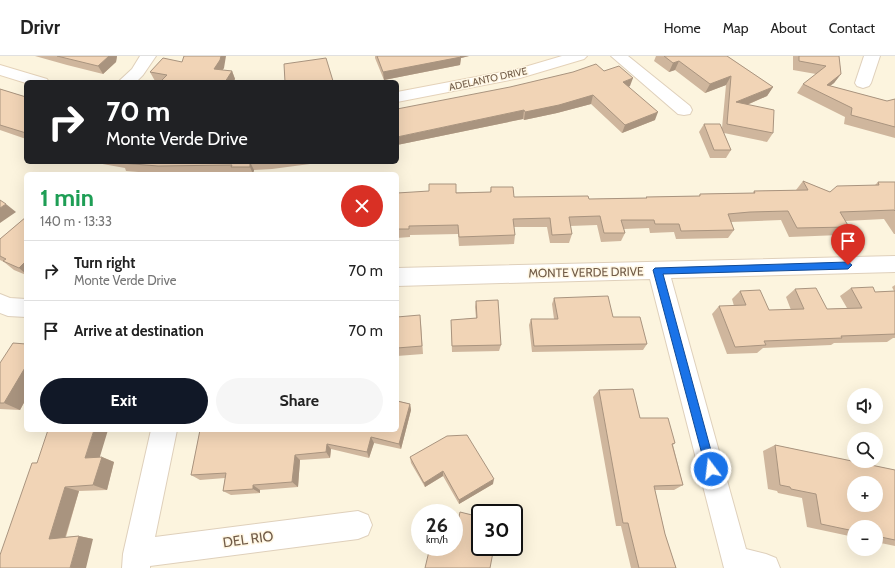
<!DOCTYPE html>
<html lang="en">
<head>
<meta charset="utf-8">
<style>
	:root { --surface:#fff; --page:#f6f6f6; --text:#222; --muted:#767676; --line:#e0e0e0; --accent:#111827 }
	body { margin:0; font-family:Cabin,sans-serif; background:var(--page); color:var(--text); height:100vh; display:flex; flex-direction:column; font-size:15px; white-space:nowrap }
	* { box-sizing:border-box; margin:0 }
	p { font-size:13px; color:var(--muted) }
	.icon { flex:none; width:22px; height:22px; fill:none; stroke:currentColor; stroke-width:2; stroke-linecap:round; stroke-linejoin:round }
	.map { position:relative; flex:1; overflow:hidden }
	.sheet { position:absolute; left:24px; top:116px; width:375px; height:260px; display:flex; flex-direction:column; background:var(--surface); border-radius:6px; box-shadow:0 4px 16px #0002 }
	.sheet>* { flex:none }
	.hud { position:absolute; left:24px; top:24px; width:375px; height:84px; border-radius:6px; box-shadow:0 4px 16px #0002; background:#202124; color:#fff; overflow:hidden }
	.buttons { position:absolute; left:847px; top:332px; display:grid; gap:8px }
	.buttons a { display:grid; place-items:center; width:36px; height:36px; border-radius:50%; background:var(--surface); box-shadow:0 4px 16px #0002; font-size:20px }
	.speed { position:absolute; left:411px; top:448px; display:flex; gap:8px; font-size:20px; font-weight:700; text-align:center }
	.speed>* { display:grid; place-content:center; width:52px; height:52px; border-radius:50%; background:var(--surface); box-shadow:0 4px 16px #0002; line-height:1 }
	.speed small { font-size:10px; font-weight:400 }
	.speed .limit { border:2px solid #111; border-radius:6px; background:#fff; color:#111 }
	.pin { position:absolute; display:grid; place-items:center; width:34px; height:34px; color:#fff; margin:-41px -17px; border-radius:50% 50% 50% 0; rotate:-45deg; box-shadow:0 0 4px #0007 }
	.pin .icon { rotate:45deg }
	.me { position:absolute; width:44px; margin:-22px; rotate:345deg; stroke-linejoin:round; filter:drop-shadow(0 0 3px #0008) }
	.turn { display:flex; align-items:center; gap:14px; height:84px; padding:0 16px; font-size:18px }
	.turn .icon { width:52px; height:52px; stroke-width:2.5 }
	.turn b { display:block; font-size:28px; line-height:34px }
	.round { display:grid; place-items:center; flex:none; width:42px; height:42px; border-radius:21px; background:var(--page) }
	.headline { display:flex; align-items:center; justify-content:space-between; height:68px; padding:0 16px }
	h1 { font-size:24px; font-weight:700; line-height:30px; color:#1e9e55 }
	.cta { display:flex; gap:8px; margin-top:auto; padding:8px 16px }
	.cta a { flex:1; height:46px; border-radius:24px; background:var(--accent); color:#fff; font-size:16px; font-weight:700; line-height:46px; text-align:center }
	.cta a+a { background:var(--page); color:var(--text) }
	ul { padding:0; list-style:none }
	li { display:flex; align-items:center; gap:12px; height:60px; padding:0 16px; border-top:1px solid var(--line) }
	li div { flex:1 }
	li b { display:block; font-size:15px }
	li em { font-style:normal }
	header { display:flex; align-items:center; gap:24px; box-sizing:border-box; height:56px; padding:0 20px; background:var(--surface); border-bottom:1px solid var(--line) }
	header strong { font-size:19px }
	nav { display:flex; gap:22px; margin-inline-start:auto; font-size:14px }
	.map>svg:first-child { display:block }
</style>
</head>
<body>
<header>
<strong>Drivr</strong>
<nav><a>Home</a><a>Map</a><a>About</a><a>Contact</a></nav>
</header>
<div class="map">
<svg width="895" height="512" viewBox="0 0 895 512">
	<rect width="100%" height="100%" fill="#fcf4de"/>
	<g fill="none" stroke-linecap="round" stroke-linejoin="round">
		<defs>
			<path id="street" d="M140,0H156L143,19L136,26H118L132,13Z
				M611,0H628L690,50L692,54L690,58L684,59L678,58Z
				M864,0H880L871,27L869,30L863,32L857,30L855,27Z
				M895,200V216L671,222L746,493L766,498L776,502L780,512H724L650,223L397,230V212Z
				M0,238L10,242L26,243V261L8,260L0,257Z
				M151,374H177L155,481L358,455L368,459L372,469L368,479L358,483L150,510V512H122L123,498Z"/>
			<path id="secondary" d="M562,0H587L584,3L520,22L397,46V36L518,13Z
				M0,9L47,23L49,26L26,27L0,19Z"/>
		</defs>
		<use href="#street" stroke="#dfd0bb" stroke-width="2"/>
		<use href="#secondary" stroke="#e4d2b9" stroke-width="2"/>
		<use href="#street" fill="#fff" fill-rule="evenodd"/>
		<use href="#secondary" fill="#fff" fill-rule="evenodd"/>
	</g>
	<path fill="#cfb69d" d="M35,0H117L116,6L103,18L67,9Z
		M375,0H469L461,2L460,9L384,24L375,2Z
		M656,0H727L773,31L767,40L747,49L773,77L767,86L724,77L731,94L726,102H710L699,76L704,68L722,72L726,29L705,37L675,14L669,16L654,5Z
		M793,0H839L841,18L834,27L830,30L887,45L895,43V82L844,68L845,61L797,37L803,28L816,18L793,14Z
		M182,6L224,12L222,14L232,15L235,23L233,26H160L155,25L150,16Z
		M604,15L630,30L629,31L655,64L622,77L591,48L557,57L524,64L523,63L397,89Z
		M0,33L26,41V83L0,74Z
		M97,106H325L272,113L254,114L253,118H235L234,117L163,118L126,115L125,112L97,107Z
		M803,125L830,136L875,129L878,126H895V178H894L884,163L845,165L849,171L840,179L789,181L781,164L731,166L734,174L728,182L676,183L674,176L650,177L649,172L624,173L625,177L621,185L601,186L597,169L570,170L572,178L569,187H550L547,171H514L515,179L514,188L459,190L458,178L410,179V181L397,182V137L490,136L491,131L514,141L589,143L646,142V141L699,140L700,138L753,137L754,135L796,134Z
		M26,161V219L14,214L4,206L0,204V183Z
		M895,229V282H893L887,286L834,287L831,289L763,292L757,297L727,298L712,258L719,250H734L732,243L740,235L769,254H791L786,241L795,233L827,253L847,252L840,240L851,232L875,236L894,235L892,231Z
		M554,242L613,261L647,288L643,294L532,296L529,269L531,263H554L552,248Z
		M476,245L501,289L499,295L452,296L451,264L476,262L475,251Z
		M397,261L421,268L423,298L397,300Z
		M26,288V343L20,354L0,353V307Z
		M599,334L640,362L675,387L673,389L683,429L674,434H655L665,478L676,512H631L621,470H616L593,341Z
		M397,338L399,345L410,348L411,354L401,393L374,387L369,402L331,393L330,402L300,404L298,431L260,434V437L231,439L223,435L225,422L200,424L191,419L200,374H397Z
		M775,389L895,414V490L876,486V471H854V481L807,471L802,442L778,437L777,435L768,433L763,395Z
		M102,401L114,406L107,434L79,435L66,481L79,480L93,483L0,512L32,407Z
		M410,401L493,428L459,448L443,420L425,431L411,407Z"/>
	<path fill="#a9947f" d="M109,0H117L116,6L103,18L98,10Z
		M221,0H226L224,12L217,21L214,13Z
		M457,0H469L461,2L460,9L384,24L383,16Z
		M679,5L675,14L669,16L673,7Z
		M232,15L235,23L233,26H225Z
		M841,18L834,27L820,37L827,29Z
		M731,20L726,29L705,37L710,28Z
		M633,22L630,30L620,34L623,26Z
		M773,31L767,40L730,56L736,46Z
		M593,39L591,48L557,57L524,64L525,56Z
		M524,54L523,63L397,89V81Z
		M658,56L655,64L622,77L625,69Z
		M250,106L254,114L253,118L250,111Z
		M6,148L16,156L0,167V152Z
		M26,205V218L19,212Z
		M26,310V343L20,354L4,347Z
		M398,338L399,345L397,352V340Z
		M410,348L411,354L401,393L399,388Z
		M94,374H108L98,407L85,402Z
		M371,381L374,387L369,402L367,396Z
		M327,388L331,393L330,402L326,396Z
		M295,399L300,404L298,431L292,426Z
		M102,401L114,406L107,434L93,429Z
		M443,415V420L425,431L424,427Z
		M494,423L493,428L459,448V444Z
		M253,429L260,434V437L253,433Z
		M65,431L79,435L64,485L49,483Z
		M79,480L93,483L86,512H70Z"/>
	<path fill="#f1d4b6" stroke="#a9947f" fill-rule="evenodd" d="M57,0H109L98,10Z
		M184,0H221L220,4L214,13L232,15L225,26H160L167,19L150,16L163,2L182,6Z
		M377,0H460L461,1L383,16Z
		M664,0H727L773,31L736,46L774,54L773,77L727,68L731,20L710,28L679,5L673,7Z
		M799,0H839L841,18L827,29L887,45L895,43V71L851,59L852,52L803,28L826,10L799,5Z
		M326,2L333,25L329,26H285L284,8Z
		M596,8L604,15L619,10L633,22L623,26L658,56L625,69L593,39L559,49L525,56L524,54L397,81V53L510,31L573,16Z
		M0,33L26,41V77L0,69Z
		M704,68H720L731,94H714Z
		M121,106H257H250V111H231L232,109L158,110L121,107Z
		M803,125L830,136L837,130L879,129L878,126H895V155L894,154L840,156L849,171L797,172L788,155L750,156L728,158L734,174L681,175L679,168H655L654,164H621L625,177H604L600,160L569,161L572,178L552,179L550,162L513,163L515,179L459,181L458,169L409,170V173H397V137L429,135V128H456V137L491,136V131H513L514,141L588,140L589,143L647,142L646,141L700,140V138L755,137L754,135L808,134Z
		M0,144L6,148L0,152Z
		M26,161V205L19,212L3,205L6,203L0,200V183Z
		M873,231L875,236L895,235V278L841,280L842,282L764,285L766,289L735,291L719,250L746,249L740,235L760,234L769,254L804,253L795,233L816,232L827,253L862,252L851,232Z
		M608,240L613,261H640L647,288L534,290L531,263H558L554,242Z
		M498,244L501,289L452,290L451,264L477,262L476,245Z
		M420,259L422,290L397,292V261Z
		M13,287L26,288V310L4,347H0V307Z
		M633,333L640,362H668L675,387L672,388L683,429L654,430L665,478L676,512H639L628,467H623L599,334Z
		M397,345L410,348L399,388L371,381L367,396L327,388L326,396L295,399L292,426L253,429V433L223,435L226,417L191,419L200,374H397Z
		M48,374H94L85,402L102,401L93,429L65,431L49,483L79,480L70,512H0V499L32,407H37Z
		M467,379L494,423L459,444L443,415L424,427L410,401L447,380Z
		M775,389L895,414V484L876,480V471H854V475L821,468L816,438L791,433L790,431L780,429ZM854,427H876V449H854Z
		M460,456L480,461V491H494L490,512H425L430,491H450L453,492V491H454V485Z"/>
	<path fill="#1a73e8" stroke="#114b97" d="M848,206L852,209L848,213L663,218L716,413L715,417L711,419L707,417L653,214L655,212Z"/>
	<g text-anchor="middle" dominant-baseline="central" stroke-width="3" stroke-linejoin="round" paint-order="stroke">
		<g font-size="10" fill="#715b47" stroke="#fff7e4">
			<text transform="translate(488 23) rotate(-12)">ADELANTO DRIVE</text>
		</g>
		<g font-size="12" fill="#715b47" stroke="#fff7e4">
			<text transform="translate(586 216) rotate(-1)">MONTE VERDE DRIVE</text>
		</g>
		<g font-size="14" fill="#715b47" stroke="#fff7e4">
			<text transform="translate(248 483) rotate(-8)">DEL RIO</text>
		</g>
	</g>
</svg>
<div class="buttons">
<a><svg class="icon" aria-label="sound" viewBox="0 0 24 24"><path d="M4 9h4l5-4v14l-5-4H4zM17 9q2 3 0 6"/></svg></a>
<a><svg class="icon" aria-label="search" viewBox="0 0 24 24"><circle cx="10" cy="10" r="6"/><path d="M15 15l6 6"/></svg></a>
<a>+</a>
<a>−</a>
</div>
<div class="speed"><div>26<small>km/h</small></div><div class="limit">30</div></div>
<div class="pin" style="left:848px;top:209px;background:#d93025"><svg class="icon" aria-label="arrive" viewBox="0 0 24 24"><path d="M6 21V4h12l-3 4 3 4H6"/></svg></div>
<svg class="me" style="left:711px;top:413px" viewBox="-20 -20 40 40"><circle r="17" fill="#1a73e8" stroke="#fff" stroke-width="3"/><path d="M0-11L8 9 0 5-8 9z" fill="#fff"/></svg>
<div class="hud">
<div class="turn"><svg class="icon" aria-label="right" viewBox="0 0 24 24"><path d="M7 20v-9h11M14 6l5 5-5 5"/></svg><div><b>70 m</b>Monte Verde Drive</div></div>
</div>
<section class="sheet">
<div class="headline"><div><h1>1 min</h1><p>140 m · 13:33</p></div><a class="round" style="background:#d93025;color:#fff"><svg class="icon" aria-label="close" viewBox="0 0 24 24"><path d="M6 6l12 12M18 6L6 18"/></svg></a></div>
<ul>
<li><svg class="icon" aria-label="right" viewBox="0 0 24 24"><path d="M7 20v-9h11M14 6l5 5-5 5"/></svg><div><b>Turn right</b><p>Monte Verde Drive</p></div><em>70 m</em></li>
<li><svg class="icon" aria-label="arrive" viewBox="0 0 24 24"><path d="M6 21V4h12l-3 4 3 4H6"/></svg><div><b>Arrive at destination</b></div><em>70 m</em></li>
</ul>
<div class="cta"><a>Exit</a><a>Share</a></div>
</section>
</div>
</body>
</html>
